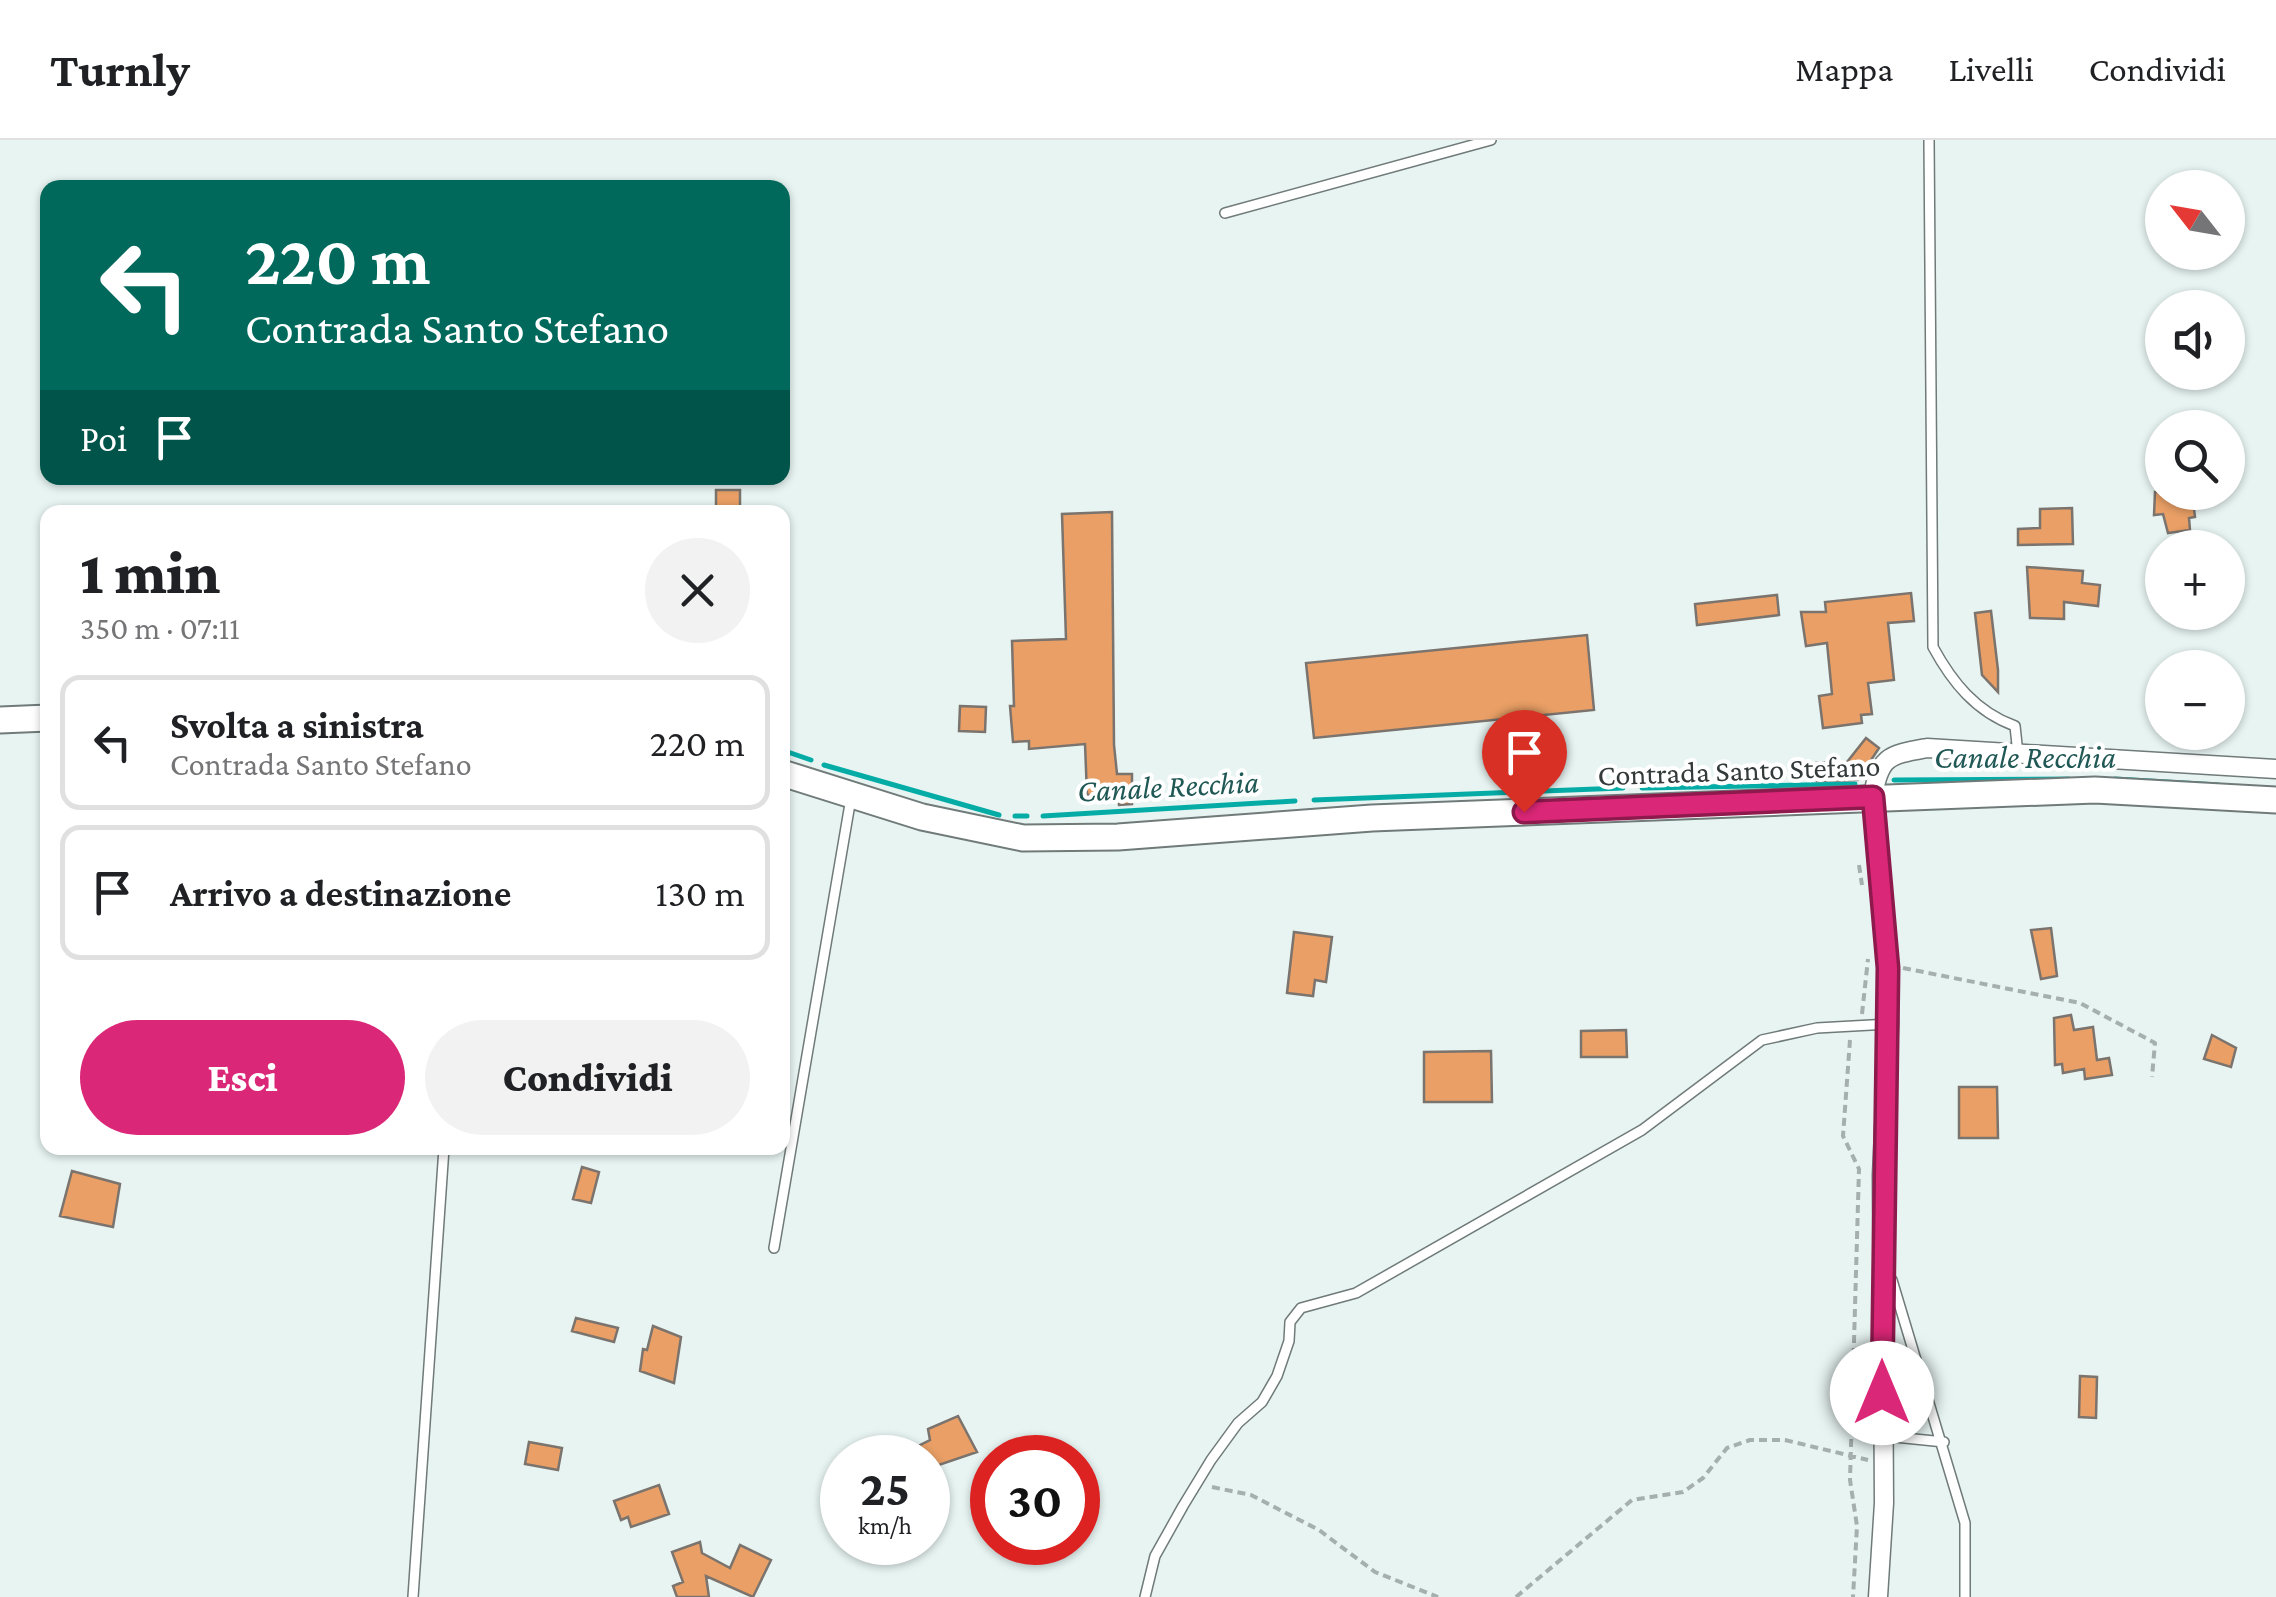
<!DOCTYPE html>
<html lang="it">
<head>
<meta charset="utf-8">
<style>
	:root { --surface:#fff; --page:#f2f2f2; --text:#202124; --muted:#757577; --line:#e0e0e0; --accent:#db2777 }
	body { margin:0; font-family:"Crimson Pro",serif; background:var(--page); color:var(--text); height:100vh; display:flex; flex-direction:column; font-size:38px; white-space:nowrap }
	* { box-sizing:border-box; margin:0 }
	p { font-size:32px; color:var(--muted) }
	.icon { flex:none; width:55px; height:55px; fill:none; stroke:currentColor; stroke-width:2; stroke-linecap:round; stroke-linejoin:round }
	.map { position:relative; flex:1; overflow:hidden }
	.panel { position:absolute; left:40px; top:365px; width:750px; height:650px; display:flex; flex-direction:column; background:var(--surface); border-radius:20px; box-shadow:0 2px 8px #0004 }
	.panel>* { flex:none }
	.banner { position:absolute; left:40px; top:40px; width:750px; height:305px; border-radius:20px; box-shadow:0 2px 8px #0004; background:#00695c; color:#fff; overflow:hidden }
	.needle { width:65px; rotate:301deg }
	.fabs { position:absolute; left:2145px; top:30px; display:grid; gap:20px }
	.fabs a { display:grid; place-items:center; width:100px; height:100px; border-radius:50%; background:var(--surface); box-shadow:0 2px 8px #0004; font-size:50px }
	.speed { position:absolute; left:820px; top:1295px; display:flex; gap:20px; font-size:50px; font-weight:700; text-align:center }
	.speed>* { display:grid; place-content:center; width:130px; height:130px; border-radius:50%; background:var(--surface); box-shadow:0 2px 8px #0004; line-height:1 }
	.speed small { font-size:25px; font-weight:400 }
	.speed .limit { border:15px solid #d22; background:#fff; color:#111 }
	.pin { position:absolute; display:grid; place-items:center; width:85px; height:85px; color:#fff; margin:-102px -42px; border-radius:50% 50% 50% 0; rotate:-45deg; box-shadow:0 0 10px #0007 }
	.pin .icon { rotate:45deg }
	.me { position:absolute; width:110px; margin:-55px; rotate:0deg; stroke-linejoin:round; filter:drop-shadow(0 0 8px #0008) }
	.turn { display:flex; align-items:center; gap:35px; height:210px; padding:0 40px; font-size:45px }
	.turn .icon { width:130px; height:130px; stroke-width:2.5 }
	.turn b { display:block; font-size:70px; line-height:85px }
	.then { display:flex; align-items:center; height:95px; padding:0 40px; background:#0003; gap:20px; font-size:38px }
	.round { display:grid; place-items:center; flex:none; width:105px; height:105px; border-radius:52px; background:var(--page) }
	.head { display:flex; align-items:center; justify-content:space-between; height:170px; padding:0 40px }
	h1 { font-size:60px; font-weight:800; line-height:75px }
	.primary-button { display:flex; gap:20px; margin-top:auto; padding:20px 40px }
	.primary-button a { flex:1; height:115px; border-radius:60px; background:var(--accent); color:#fff; font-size:40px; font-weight:800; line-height:115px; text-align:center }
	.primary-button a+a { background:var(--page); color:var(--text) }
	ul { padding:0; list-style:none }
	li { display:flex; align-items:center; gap:30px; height:135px; margin:0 20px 15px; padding:0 20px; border:5px solid var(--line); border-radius:20px }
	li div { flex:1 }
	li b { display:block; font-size:38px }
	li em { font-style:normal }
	header { display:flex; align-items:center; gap:60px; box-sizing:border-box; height:140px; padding:0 50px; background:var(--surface); border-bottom:2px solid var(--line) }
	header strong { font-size:48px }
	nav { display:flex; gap:55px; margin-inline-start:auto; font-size:35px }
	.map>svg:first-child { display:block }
</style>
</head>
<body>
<header>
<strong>Turnly</strong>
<nav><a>Mappa</a><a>Livelli</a><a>Condividi</a></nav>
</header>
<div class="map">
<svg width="2276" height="1457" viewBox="0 0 2276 1457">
	<rect width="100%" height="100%" fill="#e7f4f2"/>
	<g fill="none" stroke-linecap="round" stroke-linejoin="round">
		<path stroke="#05aca6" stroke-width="5" d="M782,610L811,620
			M824,625L999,675
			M2115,639L2218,645
			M1894,640L2069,639
			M1642,648L1855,644
			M1314,660L1623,648
			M1015,676H1027
			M1043,676L1295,661"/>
	</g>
	<path fill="#e99f65" stroke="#7b736d" stroke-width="2.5" d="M716,350H740V372H716Z
		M2155,352H2192L2195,377L2189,378L2190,390L2168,393L2163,374L2154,375Z
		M2072,368L2073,404L2018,405V389L2040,388V369Z
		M1112,372L1114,605L1117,634H1132V664L1119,665L1118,654L1087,655L1085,604L1029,609V601L1013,602L1010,566H1014L1012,501L1066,499L1062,374Z
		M2027,427L2083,431L2082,443L2100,445L2098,466L2064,462V479L2030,478Z
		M1911,453L1914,481L1888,483L1894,540L1868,543L1872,574L1861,575L1862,583L1823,588L1819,556L1832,554L1827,503L1806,506L1801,472H1826L1825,462Z
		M1777,455L1779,475L1697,485L1695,464Z
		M1991,471L1998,530V552L1982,535L1975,473Z
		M1587,495L1594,570L1314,598L1306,523Z
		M960,566L986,567L985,592L959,591Z
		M1866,598L1879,608L1858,640L1817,641L1816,623L1847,622Z
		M2051,788L2057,836L2041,839L2031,790Z
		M1294,792L1332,797L1326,842L1315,840L1313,856L1287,853Z
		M2071,875L2074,890L2093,887L2097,920L2109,918L2112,935L2085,939L2084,929L2063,933L2062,924L2055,925L2054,878Z
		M1626,890L1627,917H1581V891Z
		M2212,895L2236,908L2231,927L2204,919Z
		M1491,911L1492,962H1424V912Z
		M1959,947H1997L1998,998H1959Z
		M582,1027L599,1032L591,1063L573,1059Z
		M72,1031L120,1044L113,1087L60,1076Z
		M576,1178L618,1188L614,1202L572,1191Z
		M653,1186L681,1197L674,1243L640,1231L643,1209L647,1210Z
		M2080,1236L2097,1237L2096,1278L2079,1277Z
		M958,1276L977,1312L930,1328L920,1305L930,1300L928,1289Z
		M529,1302L562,1308L558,1330L525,1324Z
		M659,1345L669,1374L631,1387L628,1377L621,1380L614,1361Z
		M700,1402L702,1413L730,1428L740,1405L771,1420L753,1457L706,1436L709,1457H677L673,1446L683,1442L672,1412Z"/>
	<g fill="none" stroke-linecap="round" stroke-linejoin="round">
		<defs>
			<path id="lane" d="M1929,0L1933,507C1952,542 1976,572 2015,586L2018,614
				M1225,73L1491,0
				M774,1108L851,658
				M1883,1138L1892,1140L1965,1383V1457
				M1885,1296L1944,1302
				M413,1457L444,1008
				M1145,1457L1155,1416L1183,1366L1211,1320L1238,1283L1262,1262L1277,1236L1289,1201L1290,1182L1301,1168L1356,1153L1642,990L1762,900L1817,888L1889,884"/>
			<path id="street" d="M1878,1457L1884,1363L1882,1035L1889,884L1888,824L1873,657C1879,616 1889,615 1927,608L2276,629"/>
			<path id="secondary" d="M0,580L48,578
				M782,633L922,677L1023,698L1118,697L1372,678L2095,650L2276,660"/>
		</defs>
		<use href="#lane" stroke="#6f7a79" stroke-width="12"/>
		<use href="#street" stroke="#6f7a79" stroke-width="21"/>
		<use href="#secondary" stroke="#6f7a79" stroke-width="29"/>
		<path stroke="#a5afae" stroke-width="4" stroke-dasharray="8 5" stroke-linecap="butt" d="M1859,725L1862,745
			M1903,828L2080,863L2155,903L2152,937
			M1862,874L1868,819
			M1850,900L1843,996L1859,1029L1850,1340L1857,1386L1853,1457
			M1212,1347L1251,1355L1319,1390L1375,1432L1438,1457
			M1516,1457L1632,1360L1683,1352L1703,1338L1727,1308L1750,1300H1785L1868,1320"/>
		<use href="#lane" stroke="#fff" stroke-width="9"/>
		<use href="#street" stroke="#fff" stroke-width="18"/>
		<use href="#secondary" stroke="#fff" stroke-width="25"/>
	</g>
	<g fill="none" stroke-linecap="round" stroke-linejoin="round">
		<defs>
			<path id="route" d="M1524,672L1873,657L1888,828L1882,1253"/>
		</defs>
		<use href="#route" stroke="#8e194d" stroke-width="25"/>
		<use href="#route" stroke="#db2777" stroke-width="18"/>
	</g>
	<g text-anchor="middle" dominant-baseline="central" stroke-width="8" stroke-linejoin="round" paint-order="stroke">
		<g font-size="30" fill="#343939" stroke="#fff">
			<text transform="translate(1739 630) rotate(-2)">Contrada Santo Stefano</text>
		</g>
		<g font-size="32" font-style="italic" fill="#205855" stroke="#fff">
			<text x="2025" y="617">Canale Recchia</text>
			<text transform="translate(1168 646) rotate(-3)">Canale Recchia</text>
		</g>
	</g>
</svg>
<div class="fabs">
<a><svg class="needle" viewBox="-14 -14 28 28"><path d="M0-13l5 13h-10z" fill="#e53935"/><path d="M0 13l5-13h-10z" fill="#757577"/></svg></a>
<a><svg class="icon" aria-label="sound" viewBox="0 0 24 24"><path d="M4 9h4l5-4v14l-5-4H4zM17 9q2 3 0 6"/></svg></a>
<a><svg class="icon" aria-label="search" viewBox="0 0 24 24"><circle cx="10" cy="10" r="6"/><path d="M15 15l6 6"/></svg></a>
<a>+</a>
<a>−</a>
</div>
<div class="speed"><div>25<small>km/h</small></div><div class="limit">30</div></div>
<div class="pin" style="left:1524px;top:672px;background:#d93025"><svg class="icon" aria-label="arrive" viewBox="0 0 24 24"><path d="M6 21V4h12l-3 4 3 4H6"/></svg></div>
<svg class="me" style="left:1882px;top:1253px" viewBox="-20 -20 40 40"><circle r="19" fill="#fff"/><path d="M0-13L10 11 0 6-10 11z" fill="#db2777"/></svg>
<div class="banner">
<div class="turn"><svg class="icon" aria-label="left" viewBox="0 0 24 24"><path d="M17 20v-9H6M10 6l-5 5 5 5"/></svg><div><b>220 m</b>Contrada Santo Stefano</div></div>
<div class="then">Poi<svg class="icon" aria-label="arrive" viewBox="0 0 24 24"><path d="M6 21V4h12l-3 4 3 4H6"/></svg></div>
</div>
<section class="panel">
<div class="head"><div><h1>1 min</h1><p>350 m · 07:11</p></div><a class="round"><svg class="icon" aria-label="close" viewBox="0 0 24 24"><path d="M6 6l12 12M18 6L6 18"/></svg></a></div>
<ul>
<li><svg class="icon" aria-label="left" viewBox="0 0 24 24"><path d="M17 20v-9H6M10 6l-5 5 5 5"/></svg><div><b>Svolta a sinistra</b><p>Contrada Santo Stefano</p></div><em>220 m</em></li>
<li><svg class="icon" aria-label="arrive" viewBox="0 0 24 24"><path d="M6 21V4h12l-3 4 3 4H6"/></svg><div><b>Arrivo a destinazione</b></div><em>130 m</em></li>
</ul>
<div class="primary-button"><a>Esci</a><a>Condividi</a></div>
</section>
</div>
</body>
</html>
